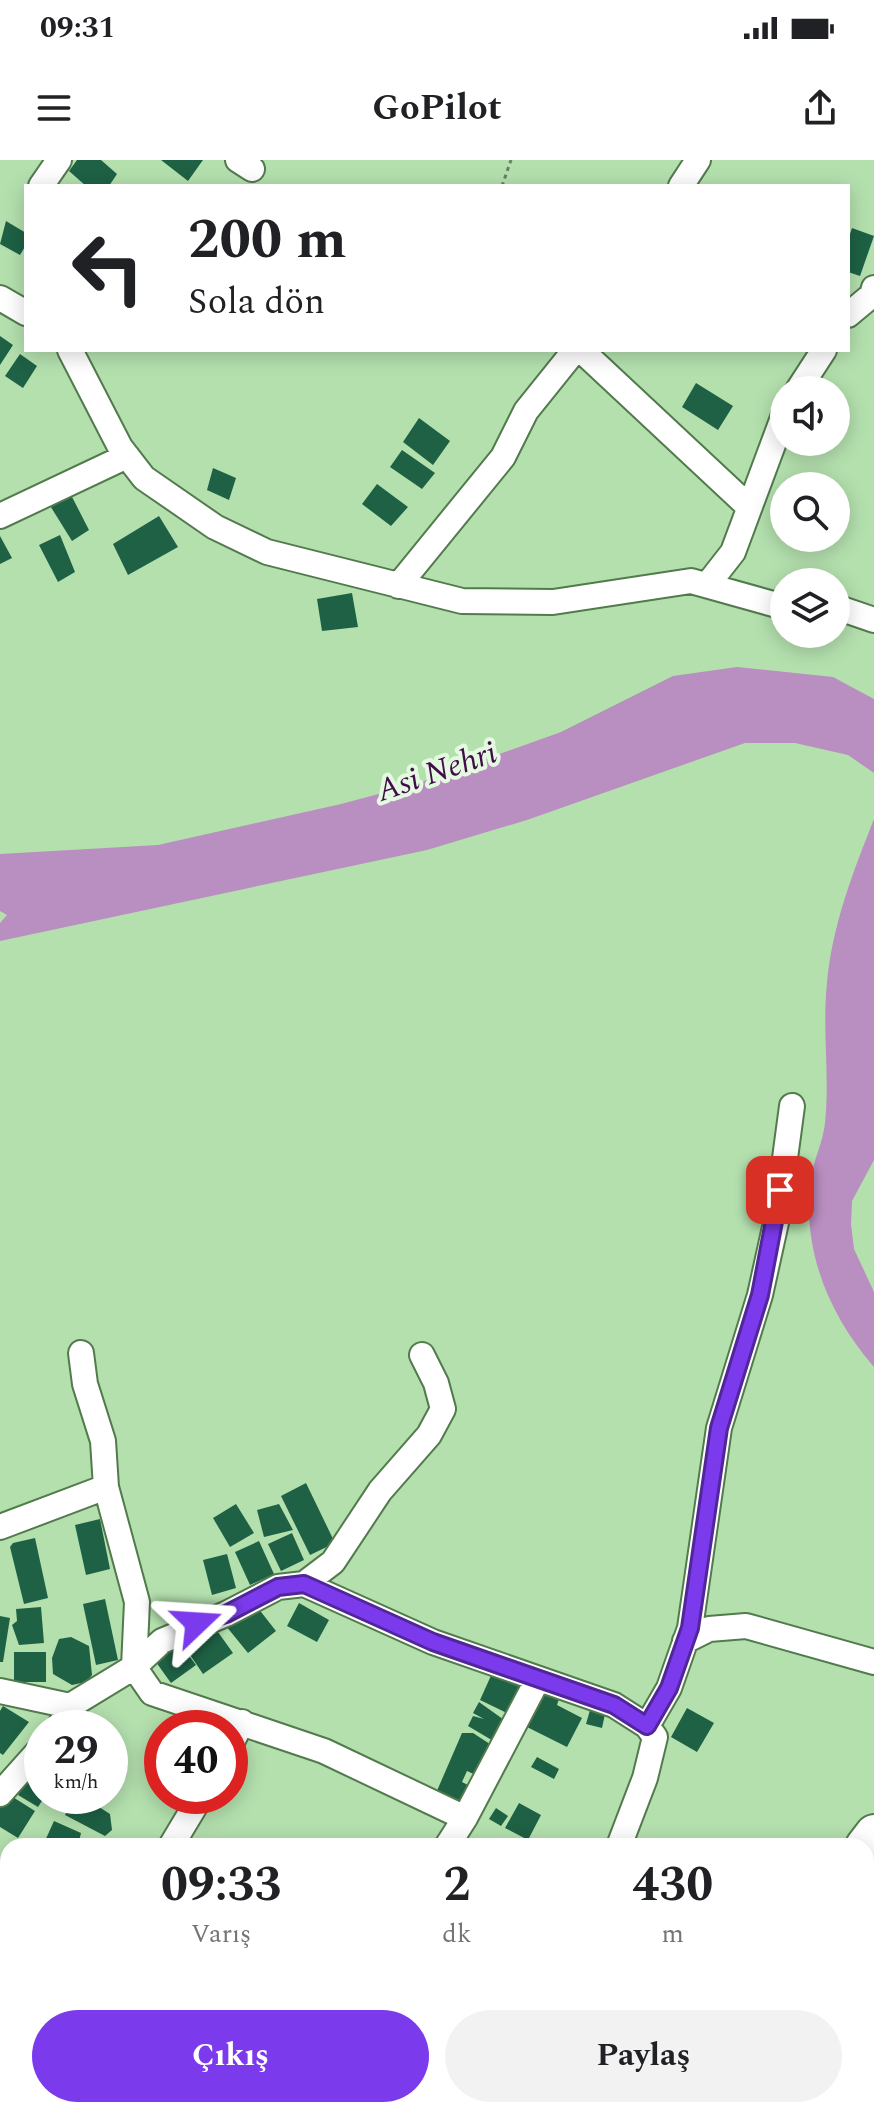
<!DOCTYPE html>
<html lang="tr">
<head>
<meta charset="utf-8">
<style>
	:root { --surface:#fff; --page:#f2f2f2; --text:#202124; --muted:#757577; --accent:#7c3aed }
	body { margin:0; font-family:Spectral,serif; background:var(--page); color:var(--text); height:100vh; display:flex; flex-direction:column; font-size:30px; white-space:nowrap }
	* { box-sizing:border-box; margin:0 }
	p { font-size:26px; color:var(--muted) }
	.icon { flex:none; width:44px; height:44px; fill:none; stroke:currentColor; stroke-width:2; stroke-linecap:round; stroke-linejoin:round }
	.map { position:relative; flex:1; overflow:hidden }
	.details { position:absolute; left:0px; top:1678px; width:874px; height:280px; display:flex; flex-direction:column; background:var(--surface); border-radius:24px 24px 0 0; box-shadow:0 4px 20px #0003 }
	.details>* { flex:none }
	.hud { position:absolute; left:24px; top:24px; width:826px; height:168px; border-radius:0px; box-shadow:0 4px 20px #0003; background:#fff; color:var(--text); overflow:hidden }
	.controls { position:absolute; left:770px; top:216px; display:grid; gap:16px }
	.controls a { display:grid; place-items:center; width:80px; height:80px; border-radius:50%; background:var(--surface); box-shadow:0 4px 20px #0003; font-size:40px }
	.speed { position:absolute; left:24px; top:1550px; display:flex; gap:16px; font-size:40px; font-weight:700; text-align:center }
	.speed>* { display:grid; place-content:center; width:104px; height:104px; border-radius:50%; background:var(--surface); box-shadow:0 4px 20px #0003; line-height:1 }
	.speed small { font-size:20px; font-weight:400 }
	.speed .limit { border:12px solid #d22; background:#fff; color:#111 }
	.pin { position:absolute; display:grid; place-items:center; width:68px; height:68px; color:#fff; margin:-34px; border-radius:16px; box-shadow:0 4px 12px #0006 }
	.me { position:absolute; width:88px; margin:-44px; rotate:70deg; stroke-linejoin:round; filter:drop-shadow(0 0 6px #0008) }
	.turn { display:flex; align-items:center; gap:28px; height:168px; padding:0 32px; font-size:36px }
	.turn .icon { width:104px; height:104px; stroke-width:2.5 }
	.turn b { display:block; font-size:56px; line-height:68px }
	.eta { display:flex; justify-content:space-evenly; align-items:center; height:136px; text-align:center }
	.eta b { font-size:48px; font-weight:700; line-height:56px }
	.primary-button { display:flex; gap:16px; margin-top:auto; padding:16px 32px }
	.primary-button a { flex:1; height:92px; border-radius:48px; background:var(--accent); color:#fff; font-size:32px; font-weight:700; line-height:92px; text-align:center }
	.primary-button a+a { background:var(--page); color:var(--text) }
	.status { display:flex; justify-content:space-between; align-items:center; height:56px; padding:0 40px; background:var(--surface); direction:ltr }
	.status svg { height:22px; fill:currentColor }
	header { display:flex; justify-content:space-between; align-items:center; height:104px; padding:0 32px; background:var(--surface); font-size:36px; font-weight:700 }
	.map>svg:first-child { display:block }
</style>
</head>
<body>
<div class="status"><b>09:31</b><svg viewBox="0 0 49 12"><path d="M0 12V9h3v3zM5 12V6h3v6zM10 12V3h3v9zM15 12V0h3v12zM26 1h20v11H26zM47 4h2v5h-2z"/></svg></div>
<header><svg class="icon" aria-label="menu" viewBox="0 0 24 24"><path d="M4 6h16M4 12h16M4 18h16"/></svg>GoPilot<svg class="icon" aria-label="share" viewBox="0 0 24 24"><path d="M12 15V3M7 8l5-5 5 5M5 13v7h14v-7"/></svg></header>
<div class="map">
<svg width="874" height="1958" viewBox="0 0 874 1958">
	<rect width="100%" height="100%" fill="#b4e0ae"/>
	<path fill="#b98ec0" d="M737,507L833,517L874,539V613L848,595L795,583H745L527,660L427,690L0,781V763L7,755L0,751V694L158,685L341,644L416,624L561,572L673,516Z
		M874,659V1000L852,1041L851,1064L854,1089L874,1132V1207C828,1154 801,1088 811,1017C814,999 823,982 825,963C830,917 822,869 827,823C832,766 853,712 874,659Z"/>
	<path fill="#1e6145" d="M77,0H101L117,14L109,26H86L69,11Z
		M161,0H203L188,21Z
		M6,61L26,73V85L20,95L0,84Z
		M852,68L874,76L860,116L848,112V80Z
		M0,176L13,185L0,205Z
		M20,194L37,206L23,228L5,216Z
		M696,223L733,246L718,270L682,247Z
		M419,258L450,281L433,305L403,282Z
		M402,290L435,313L422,329L390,307Z
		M213,308L236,318L229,340L207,330Z
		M377,324L408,347L391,366L362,344Z
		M70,333L89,370L72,381L49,344Z
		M159,356L178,387L128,415L113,384Z
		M60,375L75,412L58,422L39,385Z
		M0,376L12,398L0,404Z
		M352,433L358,467L322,471L317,439Z
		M306,1323L335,1383L310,1395L281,1336Z
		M236,1344L254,1373L230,1387L213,1358Z
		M279,1344L293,1370L264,1377L257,1350Z
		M100,1359L110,1409L86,1415L75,1365Z
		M292,1373L304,1400L281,1411L268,1384Z
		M35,1378L48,1438L24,1444L10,1387L13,1383Z
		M259,1381L274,1414L250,1425L235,1392Z
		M227,1394L236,1428L212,1435L203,1400Z
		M105,1439L118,1500L96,1505L83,1444Z
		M254,1443L276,1471L248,1493L226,1466Z
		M299,1443L329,1460L317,1482L287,1466Z
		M41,1447L44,1483L19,1485L12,1465L17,1461L16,1449Z
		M0,1456L10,1458L3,1502H0Z
		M213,1465L233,1493L203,1514L180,1480Z
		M71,1477L89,1486L92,1515L86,1522L72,1525L53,1514L52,1498L59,1479Z
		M177,1480L196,1505L171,1523L153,1498Z
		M14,1492H46V1522H14Z
		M494,1509L526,1524L511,1555L480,1540Z
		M541,1530L559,1539L557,1545L582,1558L567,1587L523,1565Z
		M479,1542L507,1562L495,1582L468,1566L473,1556L484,1559L473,1553Z
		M3,1546L29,1562L3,1595L0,1593V1551Z
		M687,1548L714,1563L697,1592L671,1577Z
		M590,1550L605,1554L602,1568L586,1564Z
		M462,1573H473L493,1586L480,1617L467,1611L462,1622L474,1628L463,1653L433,1640Z
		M42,1594L38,1617L42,1620V1636H45L38,1647L18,1635Z
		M537,1597L559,1609L554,1619L531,1607Z
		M8,1634L35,1651L18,1678L0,1667V1647Z
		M74,1636H82L110,1654L112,1670L105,1676L65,1655Z
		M519,1643L541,1655L528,1680L505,1668Z
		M496,1648L508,1656L501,1666L489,1659Z
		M54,1661L81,1673L78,1686L44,1683Z
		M0,1803L8,1807L0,1831Z
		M214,1950H250L246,1958H210Z
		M485,1950L497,1951L513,1950L507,1958H480Z"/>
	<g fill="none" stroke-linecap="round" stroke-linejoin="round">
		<defs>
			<path id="minor" d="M238,0L252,9
				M41,26L59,0
				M681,26L698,0
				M0,138L26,153
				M848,155L872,135L874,128
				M70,190L120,287L144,318L215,367L267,392L462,441L553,442L691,421L784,447
				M581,190L749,347
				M798,230L824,190
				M0,356L127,296
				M708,424L733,392L784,255
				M398,426L503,297L526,251L575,190
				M836,447L874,460
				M81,1193L85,1224L103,1281L106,1327
				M0,1367L106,1327L137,1442L134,1507L152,1533L324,1591L465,1658L447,1686
				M304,1424L333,1402L380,1331L429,1275L443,1249L436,1223L422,1195
				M685,1481L709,1469L746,1466L874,1502
				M0,1531L70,1546
				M647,1566L669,1528L690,1468L719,1268L760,1135L777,1058L792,946
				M59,1568L70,1546L134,1507L162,1481L226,1454L278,1427L304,1424L433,1482L614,1545L647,1566L655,1577L645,1618L619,1686
				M230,1586L242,1562
				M0,1634L42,1587
				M465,1658L538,1519
				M171,1686L201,1636
				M138,1950L155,1958
				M15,1958L20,1950
				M473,1958L478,1950"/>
			<path id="highway" d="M864,1686L874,1673
				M866,1747L874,1736
				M667,1958L673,1950
				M719,1958L725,1950"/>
		</defs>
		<use href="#minor" stroke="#527a4d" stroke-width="28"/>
		<use href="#highway" stroke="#527a4d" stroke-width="40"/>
		<path stroke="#648260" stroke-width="3" stroke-dasharray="4 4" stroke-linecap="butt" d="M502,26L511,0"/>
		<use href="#minor" stroke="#fff" stroke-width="24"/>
		<use href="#highway" stroke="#fff" stroke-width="36"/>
	</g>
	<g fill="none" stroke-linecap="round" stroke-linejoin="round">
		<defs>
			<path id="route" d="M197,1463L226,1454L278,1427L304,1424L433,1482L614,1545L647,1566L669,1528L690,1468L719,1268L760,1135L780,1030"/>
		</defs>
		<use href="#route" stroke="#51269a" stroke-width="20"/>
		<use href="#route" stroke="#7c3aed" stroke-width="14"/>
	</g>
	<g text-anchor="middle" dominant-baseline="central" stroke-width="8" stroke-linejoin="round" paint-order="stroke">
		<g font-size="32" font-style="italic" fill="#420c4b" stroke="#e4fae0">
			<text transform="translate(437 612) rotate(-19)">Asi Nehri</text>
		</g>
	</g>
</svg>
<div class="controls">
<a><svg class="icon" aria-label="sound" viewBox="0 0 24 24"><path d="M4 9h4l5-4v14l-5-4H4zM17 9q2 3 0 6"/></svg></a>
<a><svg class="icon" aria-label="search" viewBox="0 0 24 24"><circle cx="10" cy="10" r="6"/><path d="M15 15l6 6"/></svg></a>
<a><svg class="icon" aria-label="layers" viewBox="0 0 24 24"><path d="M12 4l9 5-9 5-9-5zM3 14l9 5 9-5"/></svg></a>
</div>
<div class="speed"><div>29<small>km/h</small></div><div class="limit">40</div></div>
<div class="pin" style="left:780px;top:1030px;background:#d93025"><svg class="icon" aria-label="arrive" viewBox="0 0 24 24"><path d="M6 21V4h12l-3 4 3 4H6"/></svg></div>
<svg class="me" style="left:197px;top:1463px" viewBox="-20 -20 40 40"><path d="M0-17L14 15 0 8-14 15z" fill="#7c3aed" stroke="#fff" stroke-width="4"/></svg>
<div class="hud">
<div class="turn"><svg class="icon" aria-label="left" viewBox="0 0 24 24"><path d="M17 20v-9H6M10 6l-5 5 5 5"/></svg><div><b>200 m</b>Sola dön</div></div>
</div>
<section class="details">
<div class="eta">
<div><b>09:33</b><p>Varış</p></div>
<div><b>2</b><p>dk</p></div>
<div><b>430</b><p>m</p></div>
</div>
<div class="primary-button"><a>Çıkış</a><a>Paylaş</a></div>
</section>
</div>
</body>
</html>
